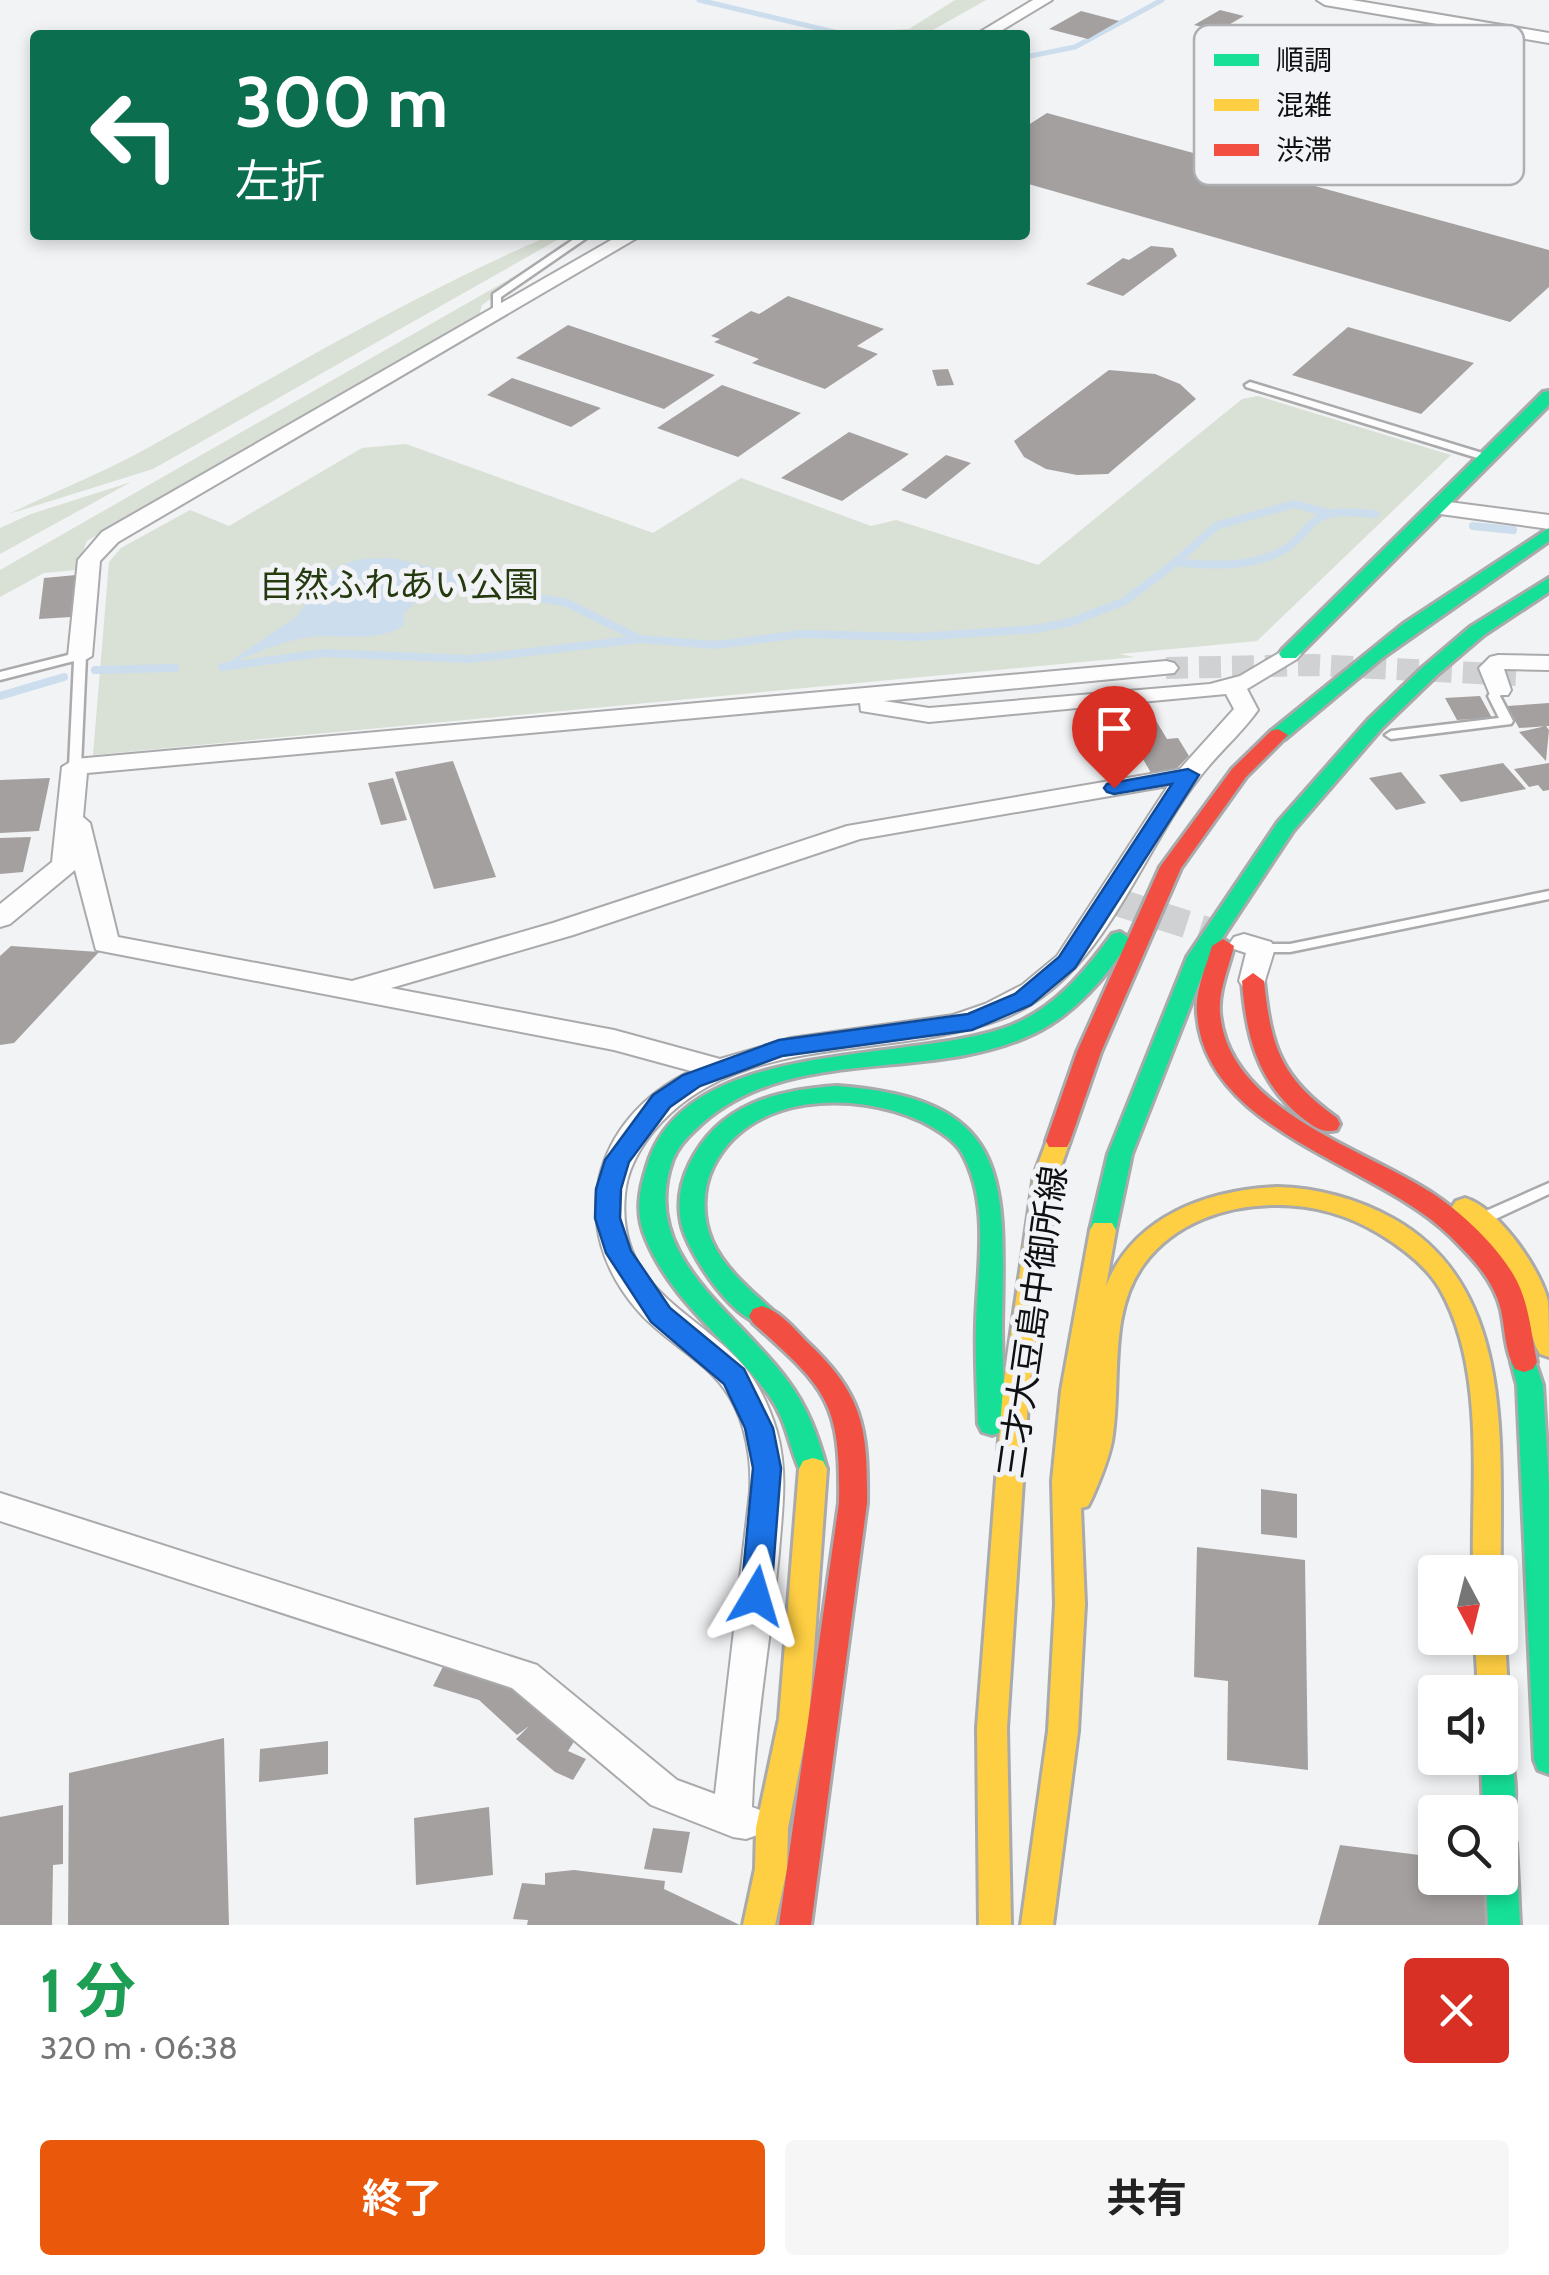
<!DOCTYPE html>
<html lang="ja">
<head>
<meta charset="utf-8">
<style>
	:root { --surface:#fff; --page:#f6f6f6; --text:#222; --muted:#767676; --accent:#ea580c }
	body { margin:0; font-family:Cabin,"Noto Sans JP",sans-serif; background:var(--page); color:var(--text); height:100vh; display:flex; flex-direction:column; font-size:38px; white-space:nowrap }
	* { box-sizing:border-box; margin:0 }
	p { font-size:32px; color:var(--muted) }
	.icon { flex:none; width:55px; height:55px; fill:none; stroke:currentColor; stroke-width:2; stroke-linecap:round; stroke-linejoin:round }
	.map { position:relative; height:1925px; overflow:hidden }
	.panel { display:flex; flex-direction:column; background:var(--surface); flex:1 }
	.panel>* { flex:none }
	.hud { position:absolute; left:30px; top:30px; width:1000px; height:210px; border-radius:10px; box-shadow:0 5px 15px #0003; background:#0b6e4f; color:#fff; overflow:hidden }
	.needle { width:65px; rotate:173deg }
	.buttons { position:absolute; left:1418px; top:1555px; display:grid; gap:20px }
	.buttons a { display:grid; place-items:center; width:100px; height:100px; border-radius:10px; background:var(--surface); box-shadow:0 5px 15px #0003; font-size:50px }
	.pin { position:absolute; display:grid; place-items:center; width:85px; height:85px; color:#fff; margin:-102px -42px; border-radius:50% 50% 50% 0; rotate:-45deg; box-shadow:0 0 10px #0007 }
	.pin .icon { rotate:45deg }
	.me { position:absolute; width:110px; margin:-55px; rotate:7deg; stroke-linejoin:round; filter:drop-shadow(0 0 8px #0008) }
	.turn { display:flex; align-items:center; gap:35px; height:210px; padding:0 40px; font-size:45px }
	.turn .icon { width:130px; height:130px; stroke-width:2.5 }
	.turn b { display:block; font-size:70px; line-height:85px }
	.round { display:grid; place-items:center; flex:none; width:105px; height:105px; border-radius:10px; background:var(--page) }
	.overview { display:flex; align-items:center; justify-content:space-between; height:170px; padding:0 40px }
	h1 { font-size:60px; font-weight:700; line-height:75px; color:#1e9e55 }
	.button { display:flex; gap:20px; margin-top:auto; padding:20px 40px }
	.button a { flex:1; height:115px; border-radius:10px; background:var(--accent); color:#fff; font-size:40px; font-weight:700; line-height:115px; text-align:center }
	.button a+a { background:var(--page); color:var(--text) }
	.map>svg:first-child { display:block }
</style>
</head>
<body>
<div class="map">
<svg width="1549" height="1925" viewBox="0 0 1549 1925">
	<rect width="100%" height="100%" fill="#f2f3f5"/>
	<path fill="#d9e0d5" d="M955,0H986L924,35H883L890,30L909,29Z
		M566,235L153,469L9,514C56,491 107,471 153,445C283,372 412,295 549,236Z
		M548,257L482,305L479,316L87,541L76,570L44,573L0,597V570Z
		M1258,396L1451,455L1257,641L1119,654L1135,657L93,755L109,562L121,548L190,510L229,526L362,448L406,444L653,533L741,478L871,526L896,520L1038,565L1242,399Z
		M131,482L0,554V528L31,514Z"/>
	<path fill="#ccdded" d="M392,558L461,574L482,587L418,600L404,613V625C375,645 336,632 304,638C276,643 248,657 222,667L296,617L322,580L338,566L361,559Z"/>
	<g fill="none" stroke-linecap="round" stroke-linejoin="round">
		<path stroke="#ccdded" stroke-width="5" d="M699,0L847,35
			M1025,57L1075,47L1162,0"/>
		<path stroke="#ccdded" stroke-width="8" d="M1473,526L1513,530
			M1176,562L1216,526L1294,504L1328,513
			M470,585L567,603L640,639
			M222,667L323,653L470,659L640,639L716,645L801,634L916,637L1035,629L1071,622L1125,601L1176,562C1211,566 1254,568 1285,549C1295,544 1301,535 1308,527C1327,506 1350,513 1375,514
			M95,670L175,668
			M0,696L64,677"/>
	</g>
	<path fill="#a5a0a0" d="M1220,10L1244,16L1218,31L1194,25Z
		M1081,11L1119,21L1088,39L1049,29Z
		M1047,113L1549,250V287L1510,322L1025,183V127Z
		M1151,246L1173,248L1177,256L1123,296L1086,284L1123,258L1129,260Z
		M788,296L884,329L857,346L878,354L825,389L752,363L759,359L714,342L720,339L711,336L751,311L759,314Z
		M568,325L715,375L664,409L516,358Z
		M1348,327L1474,363L1421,414L1292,375Z
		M948,369L954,385L937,386L932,370Z
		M1109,370L1155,374L1180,384L1196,399L1108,474L1077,475L1046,469L1024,457L1014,441Z
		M512,378L601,408L571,427L487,395Z
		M722,385L801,413L738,457L657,428Z
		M849,432L909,454L842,501L781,478Z
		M946,455L971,463L926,499L901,490Z
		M76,575L71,617L39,619L44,578Z
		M1480,696L1492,718L1457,720L1445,698Z
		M1549,703V726L1519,728L1507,706Z
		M1155,719L1167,739L1178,738L1189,756L1176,769L1151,773L1123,724Z
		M1546,726L1549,730L1546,761L1519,732Z
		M453,761L496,877L434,889L395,772Z
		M1503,763L1526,789L1461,802L1439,775Z
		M1549,763V790L1543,791L1538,785L1529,787L1514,769Z
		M1401,772L1426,803L1396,810L1369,778Z
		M50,778L39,831L0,833V780Z
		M393,778L407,820L381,825L368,783Z
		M31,837L23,872L0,874V838Z
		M11,946L99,952L14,1043L0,1045V956Z
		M1261,1489L1297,1494V1538L1261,1534Z
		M1197,1547L1305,1560L1308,1770L1227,1760L1228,1681L1194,1677Z
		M448,1657L500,1673L575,1740L568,1751L586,1759L573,1780L555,1772L516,1739L529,1726L517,1735L479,1700L433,1686Z
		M224,1738L229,1925H68L69,1773Z
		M328,1741V1774L259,1782L260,1749Z
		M63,1805V1864L53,1865L52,1925H0V1817Z
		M489,1807L493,1875L416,1885L414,1818Z
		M653,1828L690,1832L682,1873L644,1869Z
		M1340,1845L1435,1857V1878H1483L1486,1925H1318Z
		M574,1870L665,1881L664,1889L740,1925H527L528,1920L513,1919L522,1883L545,1885V1873Z"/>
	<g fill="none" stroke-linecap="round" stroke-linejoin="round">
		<path stroke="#d0d1d3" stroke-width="22" stroke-dasharray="22 11" stroke-linecap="butt" d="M1166,668L1313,665L1516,675"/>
		<path stroke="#d0d1d3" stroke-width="28" stroke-dasharray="28 14" stroke-linecap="butt" d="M1120,903L1233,939"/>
		<defs>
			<path id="lane" d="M580,235H591L501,297V313L493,315V294Z
				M1250,382L1492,456L1493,458L1488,461L1484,460L1246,387L1245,385Z
				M80,652L86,656L81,767L75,771L69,767L74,661L0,680V672Z
				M1499,686L1505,690L1500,696L1513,721L1511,724L1391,739L1385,735L1391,731L1499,718L1488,696L1495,687Z
				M1549,891V899L1290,952H1261L1254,948L1261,944H1290Z
				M1549,1183V1194L1489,1222H1479L1476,1218L1479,1214Z"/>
			<path id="street" d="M1033,0H1052L994,35H975Z
				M1317,0H1352L1549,33V43L1325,5Z
				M620,235H642L118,542L100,561L92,656L80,663L72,661L68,656L78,560L102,532Z
				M1441,501L1549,515V529L1433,513L1430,508Z
				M1289,647L1297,649L1301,654L1297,659L1247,689L1258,710C1241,734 1217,754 1199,778C1137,858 1103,980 1002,1019C889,1062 736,1029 652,1133C638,1151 627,1171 625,1194C616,1289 694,1309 743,1365C759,1384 770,1408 777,1432C788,1472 782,1511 779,1552C772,1629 758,1706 753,1784L752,1807L760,1810L765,1822L760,1834L746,1839L733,1837L651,1805L512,1688L0,1521V1493L537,1665L677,1780L715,1794L750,1492C752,1461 746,1423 729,1396C708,1361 666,1343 639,1312C564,1228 591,1119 691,1071L614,1050L96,950L75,870L10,924L0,927V904L52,862L62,767L75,759L1166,661L1174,663L1178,668L1174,673L884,701L929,708L1210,684L1240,676ZM1226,694L1234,709L1180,769L847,826L553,923L352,981L118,937L90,823L83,817L87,773L860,703L861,711L929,722ZM1168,786L1057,956L1022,985L985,1004L953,1015L791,1038L720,1059L614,1030L391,988L573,935L860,839Z
				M1498,655L1549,656V670L1504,669L1511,690L1508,695H1490L1479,668L1490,657Z
				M1244,934L1271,942L1275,948L1263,987H1243L1239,981L1246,953L1234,949L1230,943L1234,937Z"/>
			<path id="fast" d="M1549,391V405L1296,658H1282L1279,654L1282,650L1543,392Z
				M1549,528V541L1382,658L1285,739H1271L1268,735L1271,731L1403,624Z
				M1549,578V592L1484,635L1437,675L1382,728L1293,831L1209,958L1132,1154L1116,1230L1112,1237H1094L1090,1230L1108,1154L1187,957L1278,822L1368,720L1423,667L1470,627Z
				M1120,932L1131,939C1106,977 1076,1013 1035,1033C929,1085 787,1041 696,1129C687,1137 678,1147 673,1159C637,1256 737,1311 787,1380C808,1408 818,1436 827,1469L823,1477L813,1480L803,1477C788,1448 789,1423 768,1394C729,1341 671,1301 646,1239C635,1214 639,1191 647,1166C685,1035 913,1065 1012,1025C1056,1007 1085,971 1112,934Z
				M837,1086C1012,1099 1005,1178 1002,1324C1002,1357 1004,1391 1006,1424L1002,1432L992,1435L982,1432L978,1424C977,1391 975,1358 976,1325C977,1270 991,1205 962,1153C954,1139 935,1128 921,1121C854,1090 749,1093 713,1167C702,1189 702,1218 712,1241C724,1268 749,1289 771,1309L775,1316L771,1323C739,1333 686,1251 681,1222C677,1202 681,1181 690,1163C719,1104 776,1090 837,1086Z
				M1524,1352L1533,1355L1543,1385L1549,1485V1774L1538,1770L1534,1760L1517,1385L1511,1362L1515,1355Z
				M1500,1746L1507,1748C1515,1767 1519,1803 1510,1822L1500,1826V1812H1483L1481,1758H1500Z
				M1500,1828L1511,1833L1516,1843L1520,1925H1488L1486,1878H1500Z"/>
			<path id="slow" d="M1058,1132L1067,1135L1070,1141L1058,1175L1029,1388L1007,1728L1011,1925H979L977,1728L1003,1388L1034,1175L1049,1135Z
				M1277,1187C1318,1188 1358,1199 1394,1219C1518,1289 1499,1450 1501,1572H1473C1471,1482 1486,1370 1440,1289C1426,1265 1401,1247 1378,1233C1348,1215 1313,1205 1277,1205C1227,1205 1175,1222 1144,1264C1107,1314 1122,1383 1112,1441C1108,1461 1100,1480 1092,1498L1088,1506L1081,1508L1085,1604L1078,1731L1053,1925H1021L1048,1731L1055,1604L1052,1481L1061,1391L1090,1230L1094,1223H1112L1116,1230L1106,1286C1134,1216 1207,1190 1277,1187Z
				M1465,1198C1498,1208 1540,1268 1548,1301C1549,1318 1549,1340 1549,1357L1540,1354L1536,1347L1510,1273L1488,1243L1452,1207L1456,1201Z
				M813,1458L823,1461L827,1469L809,1719L788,1828L787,1869L775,1925H743L755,1869L756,1828L779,1719L799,1469L803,1461Z
				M1500,1629L1505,1638L1508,1692L1500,1703V1692H1478L1475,1638H1500Z"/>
			<path id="jam" d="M1278,729L1288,735L1246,777L1181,868L1101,1052L1070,1141L1067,1147H1049L1046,1141L1077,1052L1160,867L1232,769L1271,731Z
				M1223,939L1234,946C1229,967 1218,991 1220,1013C1228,1110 1363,1148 1432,1193C1462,1213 1495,1244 1513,1274C1529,1300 1531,1333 1537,1362L1533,1369L1524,1372L1515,1369C1505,1352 1505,1329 1501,1310C1494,1280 1472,1258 1450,1236C1378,1164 1205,1133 1197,1013C1195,991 1206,967 1212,946Z
				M1253,973L1264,981C1271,1048 1281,1078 1337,1118L1340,1124L1337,1130C1322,1134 1313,1126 1301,1117C1257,1081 1246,1035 1242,981Z
				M762,1306C779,1311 793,1327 805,1340C863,1394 868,1427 867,1503L811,1925H779L839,1503C841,1402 827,1389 753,1323L749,1316L753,1309Z"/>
		</defs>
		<use href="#lane" stroke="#aaaaac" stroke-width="5"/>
		<use href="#street" stroke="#aaaaac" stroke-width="4"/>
		<use href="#fast" stroke="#aaaaac" stroke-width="6"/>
		<use href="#slow" stroke="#aaaaac" stroke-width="6"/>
		<use href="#jam" stroke="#aaaaac" stroke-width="6"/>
		<use href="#lane" fill="#fdfdfe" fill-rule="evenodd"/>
		<use href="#street" fill="#fdfdfe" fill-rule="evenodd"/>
		<use href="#fast" fill="#16e098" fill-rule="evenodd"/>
		<use href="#slow" fill="#ffcf43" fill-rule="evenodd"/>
		<use href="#jam" fill="#f24e42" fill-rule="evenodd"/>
	</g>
	<path fill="#1a73e8" stroke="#114b97" stroke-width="2.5" d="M1188,769L1199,775L1075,968L1031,1005L972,1030L782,1056L700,1086L670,1107L629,1162L621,1189L620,1218L631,1251L670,1308L744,1369L773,1428L781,1468L771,1596L766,1605L756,1608L746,1605L741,1596L753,1468L745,1428L724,1384L651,1322L606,1253L595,1218L596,1189L605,1160L653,1095L683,1075L779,1040L968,1014L1015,994L1059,957L1172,784L1114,794L1107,792L1104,788L1107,784Z"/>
	<g text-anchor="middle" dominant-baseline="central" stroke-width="10" stroke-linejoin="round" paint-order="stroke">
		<g font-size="35" fill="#263a10" stroke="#f1f3f6">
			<text x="399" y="584">自然ふれあい公園</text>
		</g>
		<g font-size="35" fill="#0f1011" stroke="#f1f3f6">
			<text transform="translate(1032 1322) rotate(-82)">三才大豆島中御所線</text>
		</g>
	</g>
	<rect x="1194" y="25" width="330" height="160" rx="15" fill="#f1f3f6" stroke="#adafb1" stroke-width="2.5"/>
	<rect x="1214" y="54" width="45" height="12" fill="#16e098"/>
	<rect x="1214" y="99" width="45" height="12" fill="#ffcf43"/>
	<rect x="1214" y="144" width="45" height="12" fill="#f24e42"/>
	<g font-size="28" fill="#0f1011">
		<text x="1276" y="70">順調</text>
		<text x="1276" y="115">混雑</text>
		<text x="1276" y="160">渋滞</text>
	</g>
</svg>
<div class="buttons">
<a><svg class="needle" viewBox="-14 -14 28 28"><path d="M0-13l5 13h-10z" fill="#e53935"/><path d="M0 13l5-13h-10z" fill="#767676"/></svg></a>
<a><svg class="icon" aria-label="sound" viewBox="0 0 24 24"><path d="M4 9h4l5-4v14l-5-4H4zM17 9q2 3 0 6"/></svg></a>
<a><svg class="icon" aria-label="search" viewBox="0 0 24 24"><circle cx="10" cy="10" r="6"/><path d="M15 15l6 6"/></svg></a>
</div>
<div class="pin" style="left:1114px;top:788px;background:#d93025"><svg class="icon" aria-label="arrive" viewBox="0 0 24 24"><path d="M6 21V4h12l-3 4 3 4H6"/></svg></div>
<svg class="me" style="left:756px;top:1596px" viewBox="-20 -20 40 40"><path d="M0-17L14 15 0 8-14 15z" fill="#1a73e8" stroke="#fff" stroke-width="4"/></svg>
<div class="hud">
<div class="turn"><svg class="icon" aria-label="left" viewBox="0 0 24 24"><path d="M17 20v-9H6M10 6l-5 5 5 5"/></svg><div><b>300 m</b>左折</div></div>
</div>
</div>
<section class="panel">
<div class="overview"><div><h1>1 分</h1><p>320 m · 06:38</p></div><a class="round" style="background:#d93025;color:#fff"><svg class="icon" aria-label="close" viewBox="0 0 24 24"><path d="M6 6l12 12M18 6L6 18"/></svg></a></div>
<div class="button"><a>終了</a><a>共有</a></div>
</section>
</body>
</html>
